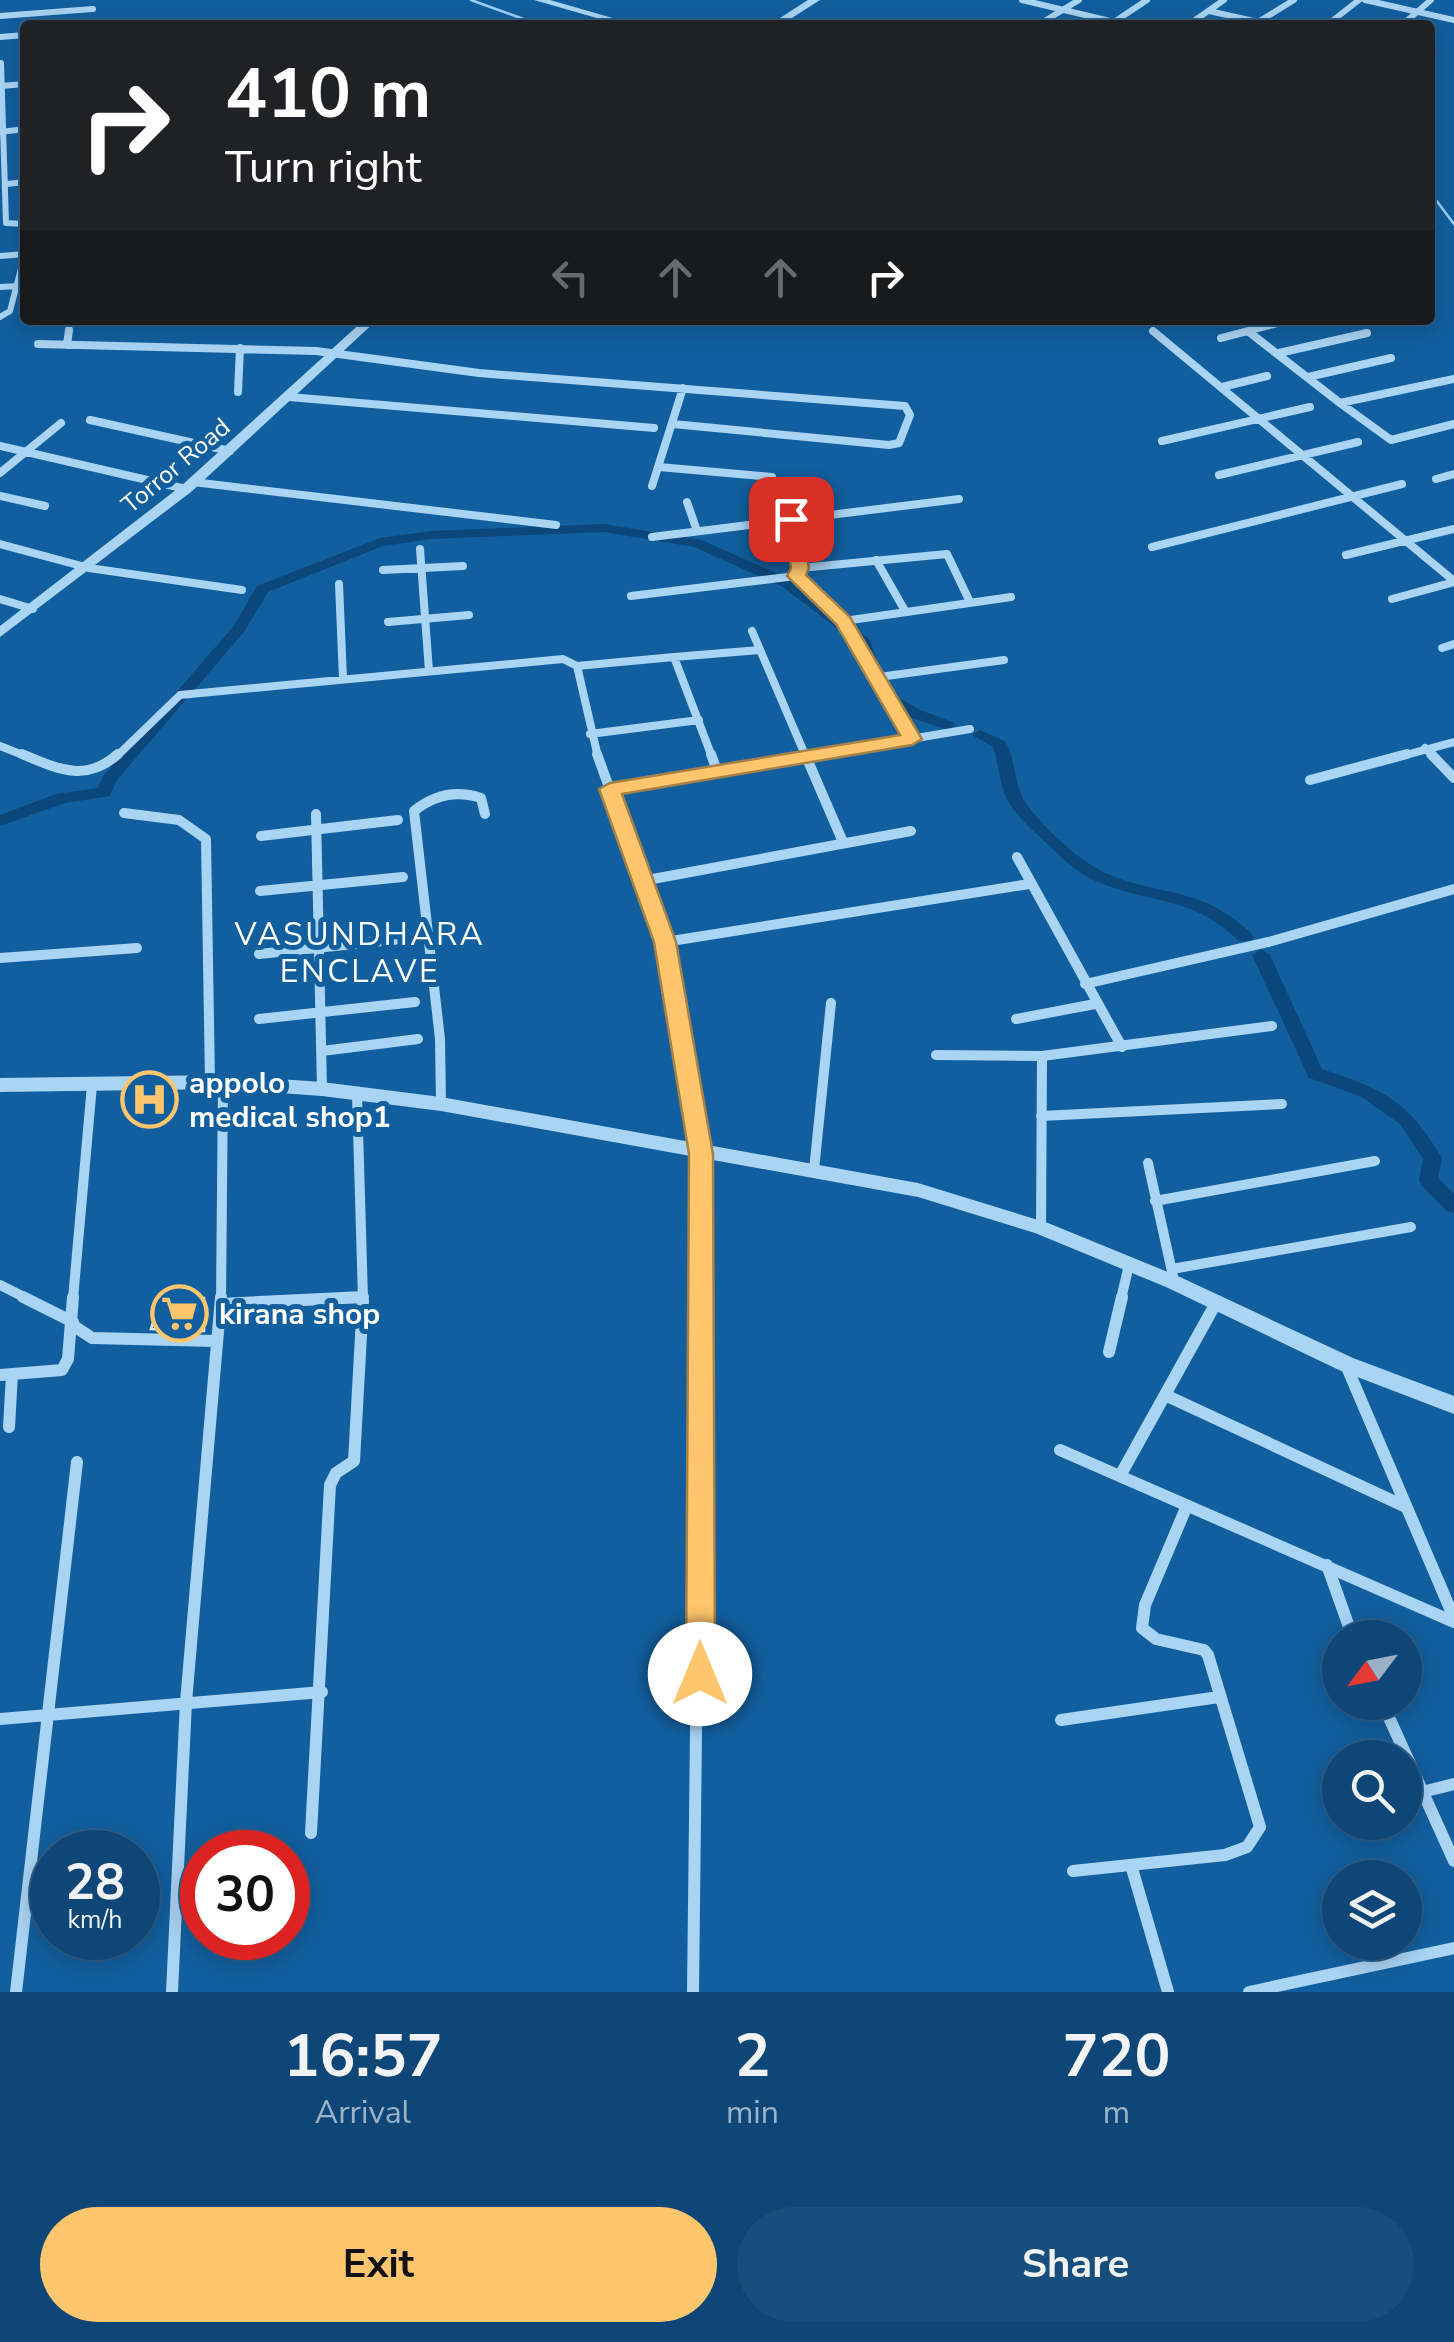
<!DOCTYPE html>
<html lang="en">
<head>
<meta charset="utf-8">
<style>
	:root { --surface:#0e4777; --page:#174e7c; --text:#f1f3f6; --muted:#9bb2c6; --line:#2e5f89; --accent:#ffc66e }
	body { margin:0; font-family:"Nunito Sans",sans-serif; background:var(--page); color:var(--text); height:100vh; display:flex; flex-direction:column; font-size:38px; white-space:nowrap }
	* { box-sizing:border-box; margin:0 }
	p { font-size:32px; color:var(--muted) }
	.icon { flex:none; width:55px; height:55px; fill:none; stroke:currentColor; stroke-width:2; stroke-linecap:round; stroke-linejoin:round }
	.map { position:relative; height:1992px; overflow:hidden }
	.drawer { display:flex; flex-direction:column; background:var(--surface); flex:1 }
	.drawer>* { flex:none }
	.hud { position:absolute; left:20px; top:20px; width:1415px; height:305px; border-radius:10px; box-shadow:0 5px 25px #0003,0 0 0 2px var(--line); background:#202124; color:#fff; overflow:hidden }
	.needle { width:65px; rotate:238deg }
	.fabs { position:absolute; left:1322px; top:1620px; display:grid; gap:20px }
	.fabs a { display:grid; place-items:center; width:100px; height:100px; border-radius:50%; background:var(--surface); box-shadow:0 5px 25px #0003,0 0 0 2px var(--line); font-size:50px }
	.speed { position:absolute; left:30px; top:1830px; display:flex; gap:20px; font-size:50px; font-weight:700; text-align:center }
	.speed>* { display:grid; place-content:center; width:130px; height:130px; border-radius:50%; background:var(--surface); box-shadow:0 5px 25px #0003,0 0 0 2px var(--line); line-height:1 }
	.speed small { font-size:25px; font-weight:400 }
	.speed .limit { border:15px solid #d22; background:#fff; color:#111 }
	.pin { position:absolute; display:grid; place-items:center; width:85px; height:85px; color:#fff; margin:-42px; border-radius:20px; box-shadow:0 5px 15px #0006 }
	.me { position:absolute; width:110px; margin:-55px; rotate:0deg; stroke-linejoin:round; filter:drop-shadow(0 0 8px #0008) }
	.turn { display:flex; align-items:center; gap:35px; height:210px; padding:0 40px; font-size:45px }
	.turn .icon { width:130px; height:130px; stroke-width:2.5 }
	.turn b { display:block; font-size:70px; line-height:85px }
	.lanes { display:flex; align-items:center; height:95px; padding:0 40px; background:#0003; justify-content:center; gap:50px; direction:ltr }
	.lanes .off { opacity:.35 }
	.eta { display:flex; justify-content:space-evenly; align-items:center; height:170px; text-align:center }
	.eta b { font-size:60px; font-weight:700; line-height:70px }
	.action { display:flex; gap:20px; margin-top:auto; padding:20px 40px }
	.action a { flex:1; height:115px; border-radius:60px; background:var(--accent); color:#111; font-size:40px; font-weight:700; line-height:115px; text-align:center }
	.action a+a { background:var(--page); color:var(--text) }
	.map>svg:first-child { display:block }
</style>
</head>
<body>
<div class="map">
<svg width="1454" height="1992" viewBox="0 0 1454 1992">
	<rect width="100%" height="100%" fill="#125f9f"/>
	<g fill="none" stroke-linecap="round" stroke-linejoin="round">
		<path stroke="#9cd0f7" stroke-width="2.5" d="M471,0L540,25
			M1430,192L1454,224"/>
		<path fill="#0b477b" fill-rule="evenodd" d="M604,524L702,540L793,581L870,640L883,678L896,696L920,710L953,722L956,725L948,730L909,717L885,703L868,678L858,645L783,587L694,547L604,532L431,539L383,546L268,592L244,632L117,780L110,796L65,803L0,826V815L56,794L98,788L104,775L233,627L257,586L380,538L431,531Z
			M980,730L1005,741C1017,761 1013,787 1028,806C1047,831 1081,863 1110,875C1166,897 1202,887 1251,933L1254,937L1251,941H1239C1191,895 1154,905 1098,882C1077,874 1059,855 1043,840C1030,828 1015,815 1007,799C999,783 999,764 993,747L972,735Z
			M1261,949L1270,955L1322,1069C1384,1090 1408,1100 1442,1158L1438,1178L1454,1194V1213L1447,1211L1421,1185L1419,1180L1423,1159L1400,1124L1360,1096L1309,1078L1252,955Z"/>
	</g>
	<path fill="#2077be" stroke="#d3ebfe" stroke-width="2.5" d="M161,1295L204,1298V1331L151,1329Z"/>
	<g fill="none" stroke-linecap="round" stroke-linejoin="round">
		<path stroke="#aad4f4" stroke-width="6" d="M1022,0L1127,25
			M1365,0L1454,20
			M1209,11L1258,22L1294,0
			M0,16L93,9
			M1114,22L1147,0
			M1038,25L1079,0
			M1188,25L1224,0
			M1327,25L1359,0
			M1402,25L1431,0
			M0,37L25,35
			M1,63L6,223L25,224
			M1,86L25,84
			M1430,107L1434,108
			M0,132L25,129
			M7,184L25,182
			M0,256L25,254
			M0,287L18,286
			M0,317L10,311L25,253
			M68,333L70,320
			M1242,333L1293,320"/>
		<path stroke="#aad4f4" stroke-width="8" d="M1153,331L1454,581
			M1249,332L1340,403L1454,379
			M1221,338L1252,330
			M38,344L316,351L479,373L905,406L910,415L899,443L889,445L673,424
			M67,345L69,330
			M1279,353L1367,333
			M1308,377L1391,358
			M1222,387L1267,376
			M238,392L240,348
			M289,397L654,428
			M1340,403L1391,440L1454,424
			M90,420L230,451
			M1162,441L1310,407
			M0,446L186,489
			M659,467L772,477
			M0,473L61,423
			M1219,475L1358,442
			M1436,479L1454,474
			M193,482L556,525
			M652,486L683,388
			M776,491L798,544L796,576L844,621L912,739
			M0,496L45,506
			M687,502L697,531
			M652,537L959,499
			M0,544L89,568L242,590
			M1152,547L1402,484
			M420,549L429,671
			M1346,555L1454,529
			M876,560L904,609
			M800,568L947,554L969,600
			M383,570L463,566
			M339,584L343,678
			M631,596L796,576
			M0,599L33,609
			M1392,599L1454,582
			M844,621L1011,597
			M388,622L469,615
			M752,631L806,757
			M1442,648L1454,644
			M577,666L674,657
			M879,677L1004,660
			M590,734L699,720
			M0,746L28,757
			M1425,748L1434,757
			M116,757L180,695L563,659L577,666L598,757
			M712,757L674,657L760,650
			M803,757L970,729
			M1398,757L1454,742"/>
		<path stroke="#aad4f4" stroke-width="10" d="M22,754C58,769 86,783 118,754
			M597,754L665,942L701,1154V1299
			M711,754L717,771
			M805,754L843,842
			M1431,754L1454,778
			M1310,780L1407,754
			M610,789L818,754
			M124,813L179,820L206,839L210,1082
			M316,814L322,1089
			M261,836L398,820
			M1017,857L1122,1047
			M642,881L911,831
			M260,891L403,877
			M665,942L1029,884
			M259,954L411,938
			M0,958L137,948
			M1085,984L1272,941L1454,889
			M259,1019L415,1002
			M1016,1019L1095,1004
			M322,1051L418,1039
			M936,1055L1042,1056L1272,1026
			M357,1095L363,1299
			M441,1104L440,1039L414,811C434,795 457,790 481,798L485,814
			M1041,1116L1282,1104
			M1148,1163L1173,1276
			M814,1170L831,1003
			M1155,1201L1375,1161
			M1041,1228L1042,1056
			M1172,1269L1411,1227
			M0,1285L28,1299
			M73,1299L92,1085
			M221,1299L223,1082
			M1121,1299L1129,1265"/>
		<path stroke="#aad4f4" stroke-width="12" d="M23,1297L73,1322
			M221,1304L363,1297
			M74,1326L92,1338L216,1341
			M1109,1352L1122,1297
			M1346,1365L1454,1618
			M0,1375L62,1370L68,1359L73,1297
			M1165,1395L1406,1507
			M9,1427L12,1374
			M1060,1450L1454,1622
			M1121,1474L1216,1303
			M1327,1565L1353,1638
			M1382,1702L1454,1861
			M0,1719L322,1692
			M1061,1720L1219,1697
			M1422,1792L1454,1784
			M311,1833L330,1485L336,1473L354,1461L363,1300
			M1131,1865L1168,1992
			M1073,1871L1225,1855L1247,1847L1260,1827L1208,1655L1204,1650L1156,1639L1142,1628L1145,1605L1186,1508
			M16,1992L77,1462
			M172,1992L186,1702L221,1297
			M693,1992L701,1297
			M1249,1992L1454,1948"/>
		<path fill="#aad4f4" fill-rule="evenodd" d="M534,0H550L637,25H621Z
			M808,0H820L781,25H769Z
			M364,320H377L191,492L0,637V626L181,486Z
			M223,1075L322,1082L441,1097L918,1183L1048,1223L1180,1277L1353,1358L1454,1396V1414L1339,1370L1166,1287L1035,1233L918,1197L441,1111L322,1096L223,1089L0,1092V1078Z"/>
	</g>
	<path fill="#ffc66e" stroke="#a68148" stroke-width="2.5" d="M791,513L800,519L809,568L806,575L850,617L922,739L912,745L622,794L676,942L713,1154L715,1674L711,1684L700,1688L690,1684L686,1674L689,1154L654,942L599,789L610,783L900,735L836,624L787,576L791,568L782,519Z"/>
	<defs>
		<symbol id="hospital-ring" viewBox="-11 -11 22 22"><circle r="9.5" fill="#125f9f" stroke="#ffc66e" stroke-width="1.5"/><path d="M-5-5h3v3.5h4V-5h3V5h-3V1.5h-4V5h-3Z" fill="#ffc66e"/></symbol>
		<symbol id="supermarket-ring" viewBox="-11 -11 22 22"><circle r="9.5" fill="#125f9f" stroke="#ffc66e" stroke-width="1.5"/><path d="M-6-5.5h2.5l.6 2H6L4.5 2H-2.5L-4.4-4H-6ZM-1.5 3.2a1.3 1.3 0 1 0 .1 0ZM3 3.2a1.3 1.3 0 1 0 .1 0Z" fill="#ffc66e"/></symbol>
	</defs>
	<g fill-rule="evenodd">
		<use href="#hospital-ring" x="118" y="1068" width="63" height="63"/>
		<use href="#supermarket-ring" x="148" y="1282" width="63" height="63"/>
	</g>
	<g text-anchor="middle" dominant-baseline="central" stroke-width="10" stroke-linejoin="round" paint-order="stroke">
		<g font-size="25" fill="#fff" stroke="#125f9f">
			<text transform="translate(176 466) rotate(-40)">Torror Road</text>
		</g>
		<g font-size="30" font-weight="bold" fill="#fff" stroke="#125f9f" text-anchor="start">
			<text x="189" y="1083">appolo<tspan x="189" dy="34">medical shop1</tspan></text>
			<text x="219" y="1314">kirana shop</text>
		</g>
		<g font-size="32" letter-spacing="2.5" fill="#fff" stroke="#125f9f">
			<text x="360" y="934">VASUNDHARA<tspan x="360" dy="37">ENCLAVE</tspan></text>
		</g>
	</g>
</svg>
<div class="fabs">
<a><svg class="needle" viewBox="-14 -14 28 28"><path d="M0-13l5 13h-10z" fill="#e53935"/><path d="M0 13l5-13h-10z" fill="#9bb2c6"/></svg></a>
<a><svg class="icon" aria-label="search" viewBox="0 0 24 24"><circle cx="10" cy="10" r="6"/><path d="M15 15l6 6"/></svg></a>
<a><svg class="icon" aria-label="layers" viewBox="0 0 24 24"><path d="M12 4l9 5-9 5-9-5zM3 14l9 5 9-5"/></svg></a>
</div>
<div class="speed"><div>28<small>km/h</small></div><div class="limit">30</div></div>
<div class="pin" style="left:791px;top:519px;background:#d93025"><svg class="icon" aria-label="arrive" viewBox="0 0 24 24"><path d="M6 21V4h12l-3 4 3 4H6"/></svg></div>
<svg class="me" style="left:700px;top:1674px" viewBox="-20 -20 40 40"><circle r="19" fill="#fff"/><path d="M0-13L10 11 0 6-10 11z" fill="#ffc66e"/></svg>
<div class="hud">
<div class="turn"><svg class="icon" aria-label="right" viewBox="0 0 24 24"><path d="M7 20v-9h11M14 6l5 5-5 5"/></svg><div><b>410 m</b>Turn right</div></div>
<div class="lanes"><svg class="icon off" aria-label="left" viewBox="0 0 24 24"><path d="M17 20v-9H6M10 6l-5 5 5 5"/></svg><svg class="icon off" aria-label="ahead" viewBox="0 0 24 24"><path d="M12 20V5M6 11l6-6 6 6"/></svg><svg class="icon off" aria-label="ahead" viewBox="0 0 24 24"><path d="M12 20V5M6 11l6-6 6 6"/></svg><svg class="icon" aria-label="right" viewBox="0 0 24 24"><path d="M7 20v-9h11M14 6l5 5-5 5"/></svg></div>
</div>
</div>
<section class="drawer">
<div class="eta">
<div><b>16:57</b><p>Arrival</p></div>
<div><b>2</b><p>min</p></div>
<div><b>720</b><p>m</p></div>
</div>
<div class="action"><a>Exit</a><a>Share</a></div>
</section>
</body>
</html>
